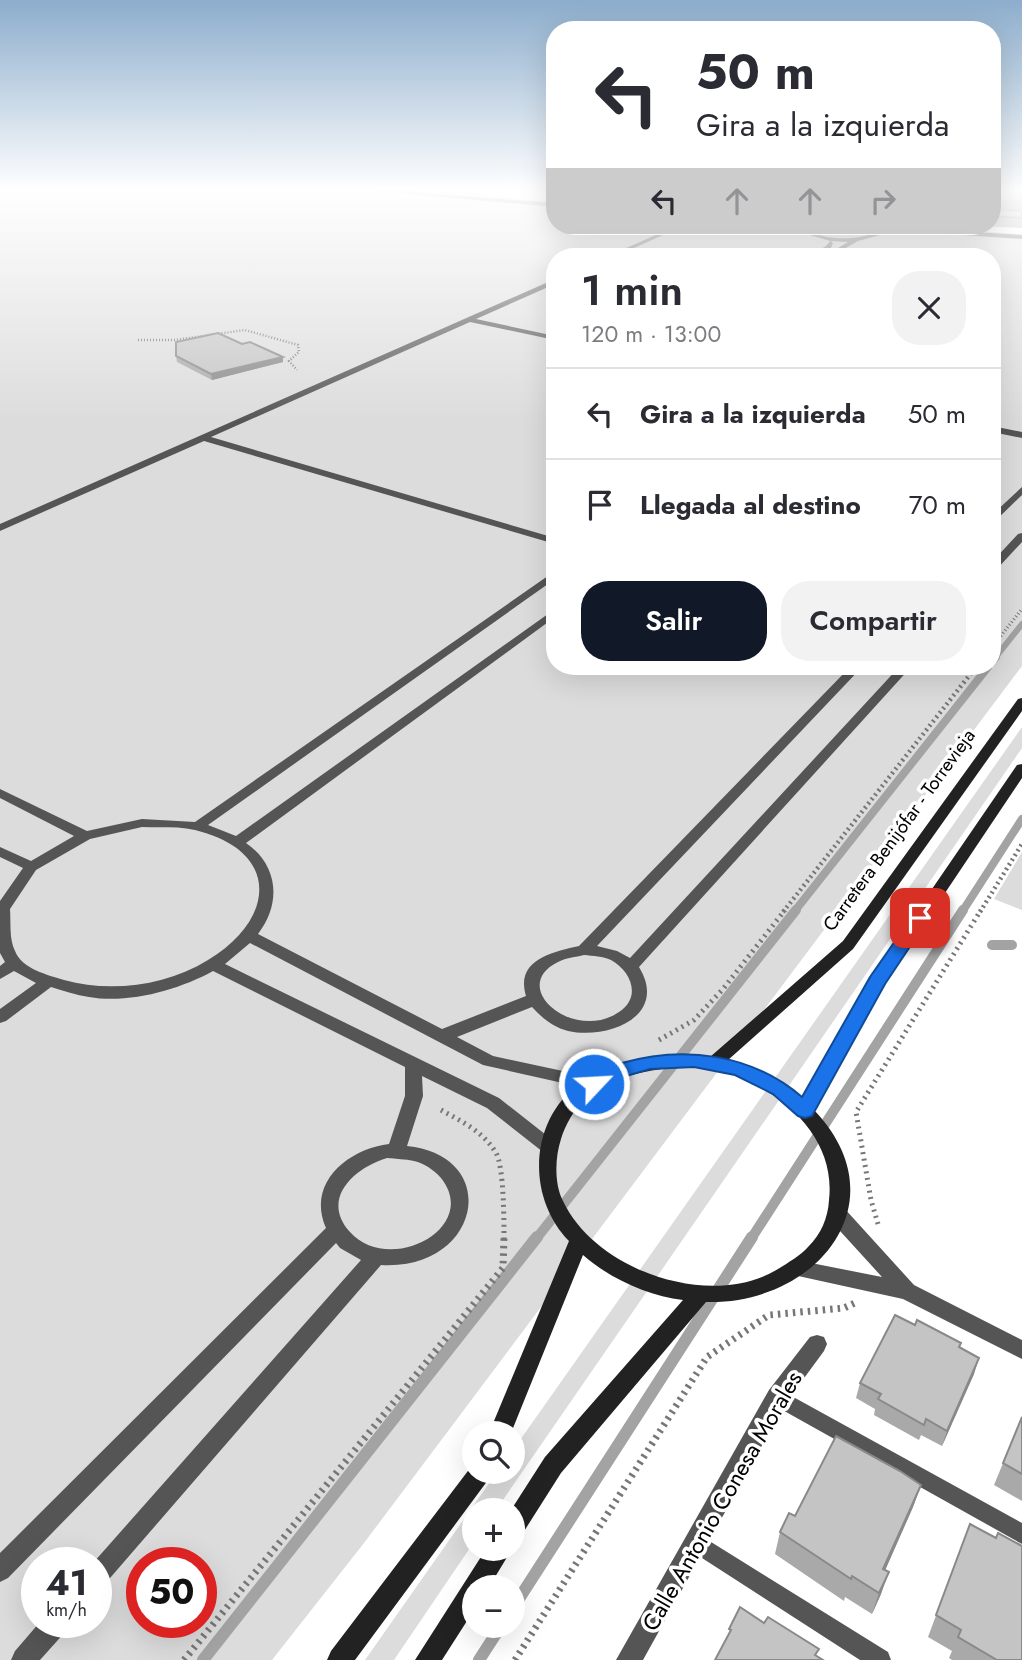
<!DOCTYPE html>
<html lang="es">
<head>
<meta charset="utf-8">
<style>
	:root { --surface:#fff; --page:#f2f2f3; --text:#2b2b33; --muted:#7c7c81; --line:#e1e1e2; --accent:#111827 }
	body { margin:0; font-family:Jost,sans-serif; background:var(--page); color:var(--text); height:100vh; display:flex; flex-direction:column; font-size:26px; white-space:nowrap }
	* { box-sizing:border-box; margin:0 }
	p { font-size:23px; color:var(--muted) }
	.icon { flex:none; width:38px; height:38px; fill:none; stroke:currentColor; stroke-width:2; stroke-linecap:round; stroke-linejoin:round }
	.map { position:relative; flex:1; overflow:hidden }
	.panel { position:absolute; left:546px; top:248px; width:455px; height:427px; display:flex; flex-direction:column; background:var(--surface); border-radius:28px; box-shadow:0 7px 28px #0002 }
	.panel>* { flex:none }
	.top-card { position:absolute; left:546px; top:21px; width:455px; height:214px; border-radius:28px; box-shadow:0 7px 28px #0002; background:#fff; color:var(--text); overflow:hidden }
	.controls { position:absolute; left:462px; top:1421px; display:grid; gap:14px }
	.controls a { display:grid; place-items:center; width:63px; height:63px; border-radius:50%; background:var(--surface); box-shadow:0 7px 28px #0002; font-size:35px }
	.speed { position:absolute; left:21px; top:1547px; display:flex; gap:14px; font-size:35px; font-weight:700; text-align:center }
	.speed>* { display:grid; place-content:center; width:91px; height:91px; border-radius:50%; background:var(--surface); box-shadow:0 7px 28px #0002; line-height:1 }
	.speed small { font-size:18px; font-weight:400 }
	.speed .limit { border:10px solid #d22; background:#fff; color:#111 }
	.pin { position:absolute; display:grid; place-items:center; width:60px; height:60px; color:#fff; margin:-30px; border-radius:14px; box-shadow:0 4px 10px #0006 }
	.me { position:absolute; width:77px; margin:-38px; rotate:65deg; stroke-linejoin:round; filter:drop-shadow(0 0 5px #0008) }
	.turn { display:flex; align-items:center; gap:24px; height:147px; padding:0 35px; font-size:32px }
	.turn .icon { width:91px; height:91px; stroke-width:2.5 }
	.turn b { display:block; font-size:49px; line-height:60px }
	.lanes { display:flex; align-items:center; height:66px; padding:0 35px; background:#0003; justify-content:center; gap:35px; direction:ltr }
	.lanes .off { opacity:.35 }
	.round { display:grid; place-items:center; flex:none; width:74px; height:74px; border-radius:28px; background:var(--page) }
	.headline { display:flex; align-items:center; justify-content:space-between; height:119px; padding:0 35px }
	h1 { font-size:42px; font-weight:600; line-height:52px }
	.action { display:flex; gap:14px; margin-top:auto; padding:14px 35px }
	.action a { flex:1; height:80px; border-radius:28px; background:var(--accent); color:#fff; font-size:28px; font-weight:600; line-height:80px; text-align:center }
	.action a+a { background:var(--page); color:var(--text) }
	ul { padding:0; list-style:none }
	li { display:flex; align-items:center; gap:21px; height:91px; padding:0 35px; border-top:2px solid var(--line) }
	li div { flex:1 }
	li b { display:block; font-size:26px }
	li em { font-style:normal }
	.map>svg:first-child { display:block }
</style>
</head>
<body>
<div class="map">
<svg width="1022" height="1660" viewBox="0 0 1022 1660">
	<rect width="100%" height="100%" fill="#fff"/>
	<path fill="#dcdcdc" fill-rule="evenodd" d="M0,189H471L505,197L555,202V226H901L1022,234V666L364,1543L272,1660H0ZM555,257H992V667H555ZM37,1563H96V1622H37ZM142,1563H201V1622H142Z
		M1022,727V748L496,1510H474V1542L394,1660H365L497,1472H513V1450Z
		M1022,852V910L994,899Z"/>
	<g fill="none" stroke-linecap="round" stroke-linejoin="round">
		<path stroke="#a3a3a3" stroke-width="6" d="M995,658L1022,624"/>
		<path stroke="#a3a3a3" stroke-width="8" d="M992,662L996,657
			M794,912L988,667
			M962,912L1022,819"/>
		<path stroke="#a3a3a3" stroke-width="10" d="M992,945H1012
			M536,1239L796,910
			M751,1239L963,910"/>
		<path stroke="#a3a3a3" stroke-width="12" d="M513,1608L752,1237
			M203,1660L537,1237
			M479,1660L501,1626"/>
		<path stroke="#777" stroke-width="2.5" stroke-dasharray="1 2" stroke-linecap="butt" d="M138,340H175L245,330L298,345L299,352L289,361L297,370"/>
		<path stroke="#777" stroke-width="3.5" stroke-dasharray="1 2.5" stroke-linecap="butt" d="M992,647L1022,609"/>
		<path stroke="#777" stroke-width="4.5" stroke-dasharray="2 3.5" stroke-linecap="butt" d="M783,912L976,667
			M980,912L1022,844"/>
		<path stroke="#777" stroke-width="5" stroke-dasharray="2 4.5" stroke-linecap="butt" d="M659,1040L694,1020L723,989L785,910
			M574,1058L600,1054
			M441,1110C461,1121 484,1132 496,1153C504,1167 504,1221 504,1239
			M878,1224L871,1200L856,1112L981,910"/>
		<path stroke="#777" stroke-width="7" stroke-dasharray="2.5 5" stroke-linecap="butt" d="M184,1660L503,1268L504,1237
			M515,1660L707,1357L769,1315L844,1308L857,1302"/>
		<path fill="#555" fill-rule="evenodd" d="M777,1388L1022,1523V1544L770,1403L768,1397L770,1391Z
			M695,1532L888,1652L891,1660H860L688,1549L685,1542L688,1535Z"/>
		<path fill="#555" fill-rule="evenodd" d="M350,189H377L555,203V207Z
			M676,226H683L614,257H606Z
			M799,226H805V230C827,240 852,241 875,233L870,226H876L880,229L902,227L1022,235V239L902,231L881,233L880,235L858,241L830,257H823L848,242L831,241L833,243L831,248L815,257H808L826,246L830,241L800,232Z
			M555,279V284L476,319L555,336V340L470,322L211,437L555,538V544L204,441L0,531V524Z
			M992,426L1022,432V438L992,432Z
			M1022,487V495L992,524V515Z
			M1022,533V542L996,570L992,571V562L1018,534Z
			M555,571V579L208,825L236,836L555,609V617L246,843C278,865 282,903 258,934L442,1029L526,996C515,960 552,952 579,946L850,667H862L597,946L617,951L630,958L899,667H911L639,967C669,1016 608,1040 568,1031C553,1027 542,1018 532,1007L457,1037L493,1056L600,1079L603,1084L600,1089L594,1090L483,1065L250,943L225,964L499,1098L555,1142L558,1147L555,1152L549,1154L543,1152L487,1108L422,1076L423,1096L407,1146C503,1156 481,1271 381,1265L104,1585L96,1589V1563H93L361,1260L340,1248L336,1243L8,1578L0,1582V1553L326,1228C306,1183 348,1149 389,1144L405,1096V1067L213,971C179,990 128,1004 89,997C76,995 64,991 51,987L6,1021L0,1023V1009L36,983L14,971L0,979V966L5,962L0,953V901L23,868L0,857V847L31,861L74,836L0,798V789L87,831L142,819L195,822ZM142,827C159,828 178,826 195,830C281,851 276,919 208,960C166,986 110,993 64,980C48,975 22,969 15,951C9,939 11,923 10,909L36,870L90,839ZM584,955C593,956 603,956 611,960C631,971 642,997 619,1012C574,1043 507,987 558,962C565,958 576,957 584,955ZM387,1158C396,1159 405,1159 414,1161C424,1163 434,1170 441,1178C481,1228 389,1276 350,1232C320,1199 354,1168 387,1158Z
			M837,1206L844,1208L914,1285L1022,1340V1359L903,1299L789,1274L786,1268L789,1262L796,1260L882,1277L830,1220L827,1214L830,1208Z
			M817,1335L824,1337L827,1344L824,1351L785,1404L643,1660H616L769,1390L810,1337Z
			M40,1622H69L66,1631L40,1660H11L15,1651Z"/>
		<path fill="#222" fill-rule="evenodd" d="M1022,698V711L853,949L728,1060L768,1075L803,1099L871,978L1017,765L1022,764V778L884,984L814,1110C902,1202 816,1305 706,1302L561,1473L521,1536L513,1540V1510H511L545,1457L683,1300C648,1296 609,1278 583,1255L511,1433H489L569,1241C526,1197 529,1120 580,1083C615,1058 669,1050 710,1057L843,941L1018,699ZM694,1066C715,1070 735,1073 754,1084C799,1107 835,1148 829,1200C828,1218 821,1234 808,1247C800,1256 789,1262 778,1269C711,1310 596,1271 563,1201C554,1184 555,1157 561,1139C581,1078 637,1070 694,1066Z
			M474,1463V1472H491L488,1480L355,1660H327L331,1651Z
			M486,1549H512L489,1587H474V1610L442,1660H415Z"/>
	</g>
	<path fill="#a9a9a9" d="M992,189H1022V218L992,216Z
		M992,216L1022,218V228L978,226H992Z
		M176,356L283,362L212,380L177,362Z
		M959,1348L974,1374L942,1446L921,1435L919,1440L874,1415L875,1409L856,1398L860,1383Z
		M1022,1417V1501L994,1485Z
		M921,1485L913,1507L885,1570L881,1594L872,1614L845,1597L844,1601L775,1554L780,1532Z
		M970,1524L1022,1660H952L949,1658L952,1651L928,1637Z"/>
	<path fill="#898989" d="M283,357V362L212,380L211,374Z
		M979,1358L974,1374L942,1446L947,1431Z
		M921,1485L913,1507L876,1591L883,1569Z
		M889,1572L881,1594L872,1614L879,1593Z"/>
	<path fill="#c4c4c4" stroke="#898989" stroke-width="2" d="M992,189H1022V202L994,200L992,204Z
		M992,207L994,209L1022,211V218L992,216Z
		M218,333L242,344L250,342L283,357L211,374L176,356V342Z
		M895,1315L915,1325L917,1320L961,1343L959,1347L979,1358L947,1431L926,1419L924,1425L878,1399L881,1394L860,1383Z
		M1022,1417V1474L1003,1463Z
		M836,1436L900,1471L921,1485L883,1569L889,1572L879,1593L852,1576L851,1579L780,1532L789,1513L795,1516Z
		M970,1524L996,1538L998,1533L1022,1546V1660H997L958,1637L961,1630L936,1615Z
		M740,1607L764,1623L768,1617L819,1649L815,1655L823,1660H715L731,1630L729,1629Z"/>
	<linearGradient id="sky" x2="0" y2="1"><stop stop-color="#8cadcc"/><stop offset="0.45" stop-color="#fff"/><stop offset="1" stop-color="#fff" stop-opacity="0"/></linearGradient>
	<rect width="1022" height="422" fill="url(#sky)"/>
	<path fill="#1a73e8" stroke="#114b97" stroke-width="2" d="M920,913L929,918L885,984L812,1116L805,1118L798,1116L773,1094L735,1075L694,1067L650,1069L616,1079L594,1091L587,1089L585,1084C592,1070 608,1067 622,1063C684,1045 752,1054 802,1097L870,977L914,914Z"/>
	<g text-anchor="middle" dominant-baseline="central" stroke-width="7" stroke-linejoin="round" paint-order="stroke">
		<g font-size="19" fill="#000" stroke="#fff">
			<text transform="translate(899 830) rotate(-54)">Carretera Benijófar - Torrevieja</text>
		</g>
		<g font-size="23" fill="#000" stroke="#fff">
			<text transform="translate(722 1501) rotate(-60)">Calle Antonio Conesa Morales</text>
		</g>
	</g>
</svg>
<div class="controls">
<a><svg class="icon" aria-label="search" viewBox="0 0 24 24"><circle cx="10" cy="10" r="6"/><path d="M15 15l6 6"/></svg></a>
<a>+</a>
<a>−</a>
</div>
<div class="speed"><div>41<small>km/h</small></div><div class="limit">50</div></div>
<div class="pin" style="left:920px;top:918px;background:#d93025"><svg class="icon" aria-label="arrive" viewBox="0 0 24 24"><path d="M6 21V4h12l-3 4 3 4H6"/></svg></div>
<svg class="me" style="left:594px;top:1084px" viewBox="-20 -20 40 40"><circle r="17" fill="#1a73e8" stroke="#fff" stroke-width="3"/><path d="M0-11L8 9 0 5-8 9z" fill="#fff"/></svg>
<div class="top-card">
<div class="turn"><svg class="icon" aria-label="left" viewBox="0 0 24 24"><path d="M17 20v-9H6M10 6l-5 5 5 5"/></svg><div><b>50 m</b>Gira a la izquierda</div></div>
<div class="lanes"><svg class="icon" aria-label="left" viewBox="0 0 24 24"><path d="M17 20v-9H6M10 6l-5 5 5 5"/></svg><svg class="icon off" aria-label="ahead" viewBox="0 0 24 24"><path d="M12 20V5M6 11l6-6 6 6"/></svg><svg class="icon off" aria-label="ahead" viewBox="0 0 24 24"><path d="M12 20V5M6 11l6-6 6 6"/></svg><svg class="icon off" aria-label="right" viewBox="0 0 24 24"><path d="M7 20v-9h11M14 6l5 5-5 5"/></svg></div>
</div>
<section class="panel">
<div class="headline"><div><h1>1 min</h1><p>120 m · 13:00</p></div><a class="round"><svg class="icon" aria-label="close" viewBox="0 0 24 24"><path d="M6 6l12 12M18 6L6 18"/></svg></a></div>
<ul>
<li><svg class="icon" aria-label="left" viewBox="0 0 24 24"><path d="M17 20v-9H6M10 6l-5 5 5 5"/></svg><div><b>Gira a la izquierda</b></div><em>50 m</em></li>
<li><svg class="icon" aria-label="arrive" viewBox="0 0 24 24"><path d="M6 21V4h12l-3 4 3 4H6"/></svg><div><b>Llegada al destino</b></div><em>70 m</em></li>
</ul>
<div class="action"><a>Salir</a><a>Compartir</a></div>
</section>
</div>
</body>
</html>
